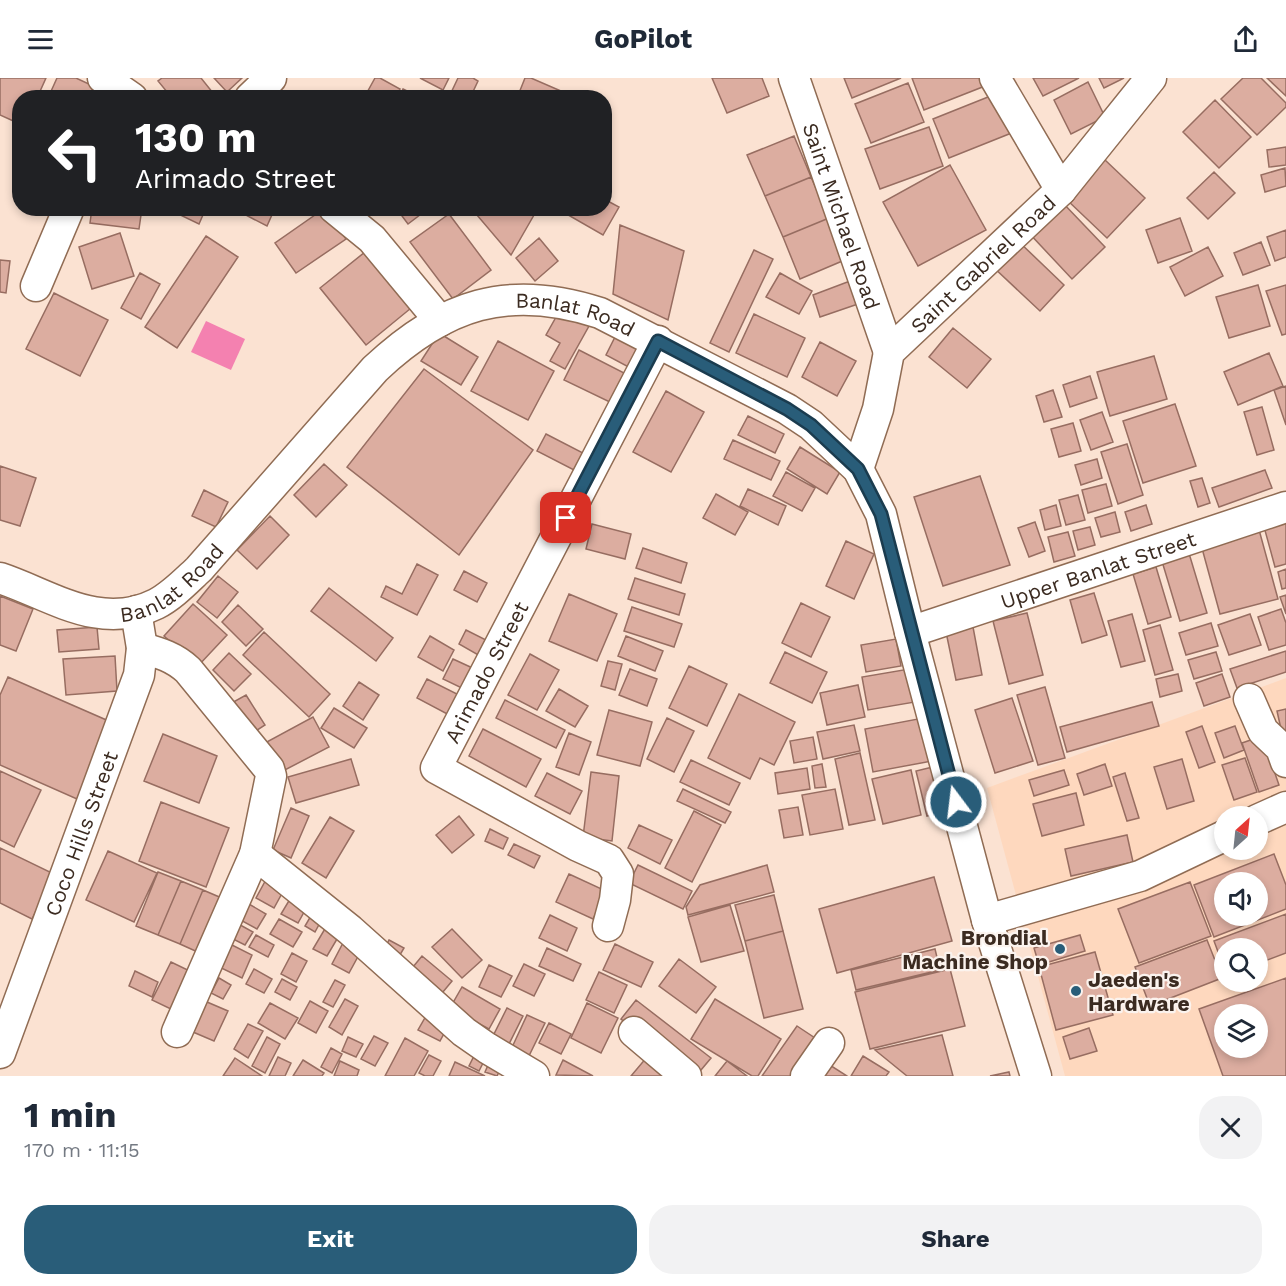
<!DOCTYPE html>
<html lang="en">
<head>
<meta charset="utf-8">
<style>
	:root { --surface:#fff; --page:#f2f2f3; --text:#1f2937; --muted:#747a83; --accent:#295d79 }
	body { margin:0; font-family:"Work Sans",sans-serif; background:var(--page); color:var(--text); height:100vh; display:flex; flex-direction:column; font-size:22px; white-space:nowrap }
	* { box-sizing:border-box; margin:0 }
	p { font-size:20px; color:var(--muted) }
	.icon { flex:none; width:33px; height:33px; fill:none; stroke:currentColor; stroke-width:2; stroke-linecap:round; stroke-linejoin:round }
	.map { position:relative; height:998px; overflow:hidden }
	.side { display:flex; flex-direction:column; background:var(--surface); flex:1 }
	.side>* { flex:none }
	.guide { position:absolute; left:12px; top:12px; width:600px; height:126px; border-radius:24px; box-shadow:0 3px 9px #0003; background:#202124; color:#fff; overflow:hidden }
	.needle { width:39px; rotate:27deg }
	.controls { position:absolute; left:1214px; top:728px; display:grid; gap:12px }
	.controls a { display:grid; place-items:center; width:54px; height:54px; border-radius:50%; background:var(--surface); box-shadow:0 3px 9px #0003; font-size:30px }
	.pin { position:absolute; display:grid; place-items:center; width:51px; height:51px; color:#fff; margin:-26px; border-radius:12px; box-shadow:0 3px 9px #0006 }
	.me { position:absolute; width:66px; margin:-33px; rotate:345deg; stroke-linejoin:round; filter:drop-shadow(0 0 4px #0008) }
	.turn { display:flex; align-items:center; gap:21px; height:126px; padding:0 24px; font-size:27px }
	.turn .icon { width:78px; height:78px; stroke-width:2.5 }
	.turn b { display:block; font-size:42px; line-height:51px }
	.round { display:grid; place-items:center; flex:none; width:63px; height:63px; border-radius:24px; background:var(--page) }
	.summary { display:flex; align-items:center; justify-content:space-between; height:102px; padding:0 24px }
	h1 { font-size:36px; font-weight:700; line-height:45px }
	.cta { display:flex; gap:12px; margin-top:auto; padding:12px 24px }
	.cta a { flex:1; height:69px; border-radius:24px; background:var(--accent); color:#fff; font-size:24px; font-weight:700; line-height:69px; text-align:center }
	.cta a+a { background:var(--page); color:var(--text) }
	header { display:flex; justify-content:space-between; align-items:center; height:78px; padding:0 24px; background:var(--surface); font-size:27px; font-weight:700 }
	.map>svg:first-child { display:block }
</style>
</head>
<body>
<header><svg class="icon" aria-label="menu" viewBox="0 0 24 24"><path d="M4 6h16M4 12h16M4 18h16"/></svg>GoPilot<svg class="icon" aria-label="share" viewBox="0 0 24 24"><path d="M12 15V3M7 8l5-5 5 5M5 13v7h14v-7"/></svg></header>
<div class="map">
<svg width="1286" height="998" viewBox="0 0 1286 998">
	<rect width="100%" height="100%" fill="#fbe2d2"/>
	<path fill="#fed8be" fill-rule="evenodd" d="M1286,600V998H1065L987,710ZM1224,738H1257V771H1224ZM1224,804H1257V837H1224ZM1224,870H1257V903H1224ZM1224,936H1257V969H1224Z"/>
	<path fill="#f481b0" d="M206,243L245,261L231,292L191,274Z"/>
	<path fill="#dcada0" stroke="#976d61" stroke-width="1.5" fill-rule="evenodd" d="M0,0H46L37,20H20V46L0,37Z
		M57,0H76L104,13L101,20H48Z
		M162,0H201L217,20H172L158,3Z
		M214,0H242L227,14Z
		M375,0H380L400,11L395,20H364Z
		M420,0H449L443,12Z
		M458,0H473L478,3L470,20H456L450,17Z
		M525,0H531L577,20H517Z
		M712,0H762L769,18L727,35Z
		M844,0H901L852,20Z
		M912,0H981L985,8L924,32Z
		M1033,0H1079L1043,18Z
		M1099,0H1124L1104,10Z
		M1243,0H1261L1286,25V29L1257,57L1221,21Z
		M1267,0H1286V18Z
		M1088,4L1105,39L1071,56L1054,22Z
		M908,5L924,44L871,65L855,26Z
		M403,11L421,20H399Z
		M998,15L1014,54L949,80L933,41Z
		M1215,22L1251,59L1219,90L1183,54Z
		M929,49L943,88L880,111L865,71Z
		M794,58L811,99L765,118L747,77Z
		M1286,69V87L1269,89L1267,72Z
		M1104,81L1145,120L1107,160L1066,121Z
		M950,87L986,152L918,188L883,124Z
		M1285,90L1286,108L1265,114L1261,97Z
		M1214,94L1235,115L1208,141L1187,120Z
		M811,99L829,140L783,159L765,118Z
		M604,121L619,129L603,157L556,130H604Z
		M1061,123L1105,169L1072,201L1028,154Z
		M92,130H142L139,151L90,145Z
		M178,130H206L199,146L176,135Z
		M239,130H275L267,148L238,133Z
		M325,130L346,161L296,195L275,165Z
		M396,130H429L408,146Z
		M471,130H538L511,177Z
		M449,136L491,192L453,221L410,164Z
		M829,140L847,181L800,201L783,159Z
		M1180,140L1192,173L1158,185L1146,152Z
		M620,147L684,173L668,242L613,216Z
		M1286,152V179L1275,183L1267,159Z
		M120,155L134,198L92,211L79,169Z
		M206,158L238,179L177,270L145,249Z
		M539,160L558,183L535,203L516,180Z
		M1016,161L1064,207L1040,233L991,187Z
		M1261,164L1270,187L1243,197L1234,175Z
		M1208,169L1223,198L1185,218L1170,189Z
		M370,170L416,226L366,267L320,210Z
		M754,172L773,181L729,274L710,265Z
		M0,182L10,183L6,215L0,214Z
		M140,195L160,206L141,241L121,230Z
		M780,195L812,213L799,236L766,219Z
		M850,203L858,226L820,239L813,217Z
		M1258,207L1270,248L1229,260L1216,219Z
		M1286,207V256L1282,257L1266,213Z
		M54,215L108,242L80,298L26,271Z
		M560,232L589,248L565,291L550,283L560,265L546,257Z
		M754,236L805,260L787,299L736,275Z
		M953,250L991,281L967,310L929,279Z
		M439,255L478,279L461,307L421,283Z
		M616,257L647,273L636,293L606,277Z
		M498,263L554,293L528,342L471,313Z
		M820,264L856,283L837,318L802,299Z
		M579,272L630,298L616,327L564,302Z
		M1269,275L1283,308L1238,327L1224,294Z
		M1154,278L1167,321L1110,338L1097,294Z
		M424,291L533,372L459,477L347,389Z
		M1090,298L1097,320L1070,329L1063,307Z
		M1286,308V347L1274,312Z
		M1053,312L1062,339L1044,344L1036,318Z
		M666,313L704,334L671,394L633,374Z
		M1175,326L1196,388L1143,405L1123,343Z
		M1262,329L1274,372L1257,377L1244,334Z
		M1102,334L1113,364L1091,372L1080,342Z
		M748,338L784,356L775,375L738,357Z
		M1073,345L1081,373L1059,379L1051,351Z
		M546,356L583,375L574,392L537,373Z
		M733,362L780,383L771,402L724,381Z
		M1127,366L1143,417L1118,426L1101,374Z
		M800,369L840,394L827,416L787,391Z
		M1097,381L1102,400L1081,407L1075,387Z
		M324,386L347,407L316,439L294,417Z
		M0,388L36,400L20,448L0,442Z
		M1265,392L1272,410L1219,429L1212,410Z
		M786,394L815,410L802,433L773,418Z
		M980,398L1010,487L943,508L914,419Z
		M1202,400L1210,425L1198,429L1190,403Z
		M1106,406L1112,428L1088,435L1082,412Z
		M748,411L786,428L778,447L740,428Z
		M204,412L228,424L216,449L192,438Z
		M716,416L748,434L735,457L703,440Z
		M1078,417L1085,442L1066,447L1059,422Z
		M1056,427L1061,448L1045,452L1040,432Z
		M1146,427L1152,446L1131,453L1125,434Z
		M1115,434L1120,454L1101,459L1095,440Z
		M270,438L289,457L257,491L237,472Z
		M1286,439V486L1275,489L1263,445Z
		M1035,444L1045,473L1029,479L1018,450Z
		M592,446L631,456L625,481L586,471Z
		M1258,448L1278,521L1220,536L1200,463Z
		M1090,449L1095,467L1078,472L1073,453Z
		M1068,454L1075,478L1054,484L1048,459Z
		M846,463L874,476L854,521L826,508Z
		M643,470L687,485L681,505L636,490Z
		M1188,472L1207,535L1180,543L1161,480Z
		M417,486L438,497L417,537L381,519L386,508L402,516Z
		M1156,489L1171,539L1148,546L1133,496Z
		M1286,491V510L1282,511L1278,494Z
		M464,493L487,505L477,524L454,512Z
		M218,498L238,514L217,540L197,524Z
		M635,500L685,516L679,537L628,521Z
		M329,510L393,560L376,583L311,533Z
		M1094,515L1107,557L1082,565L1070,522Z
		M569,516L617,536L597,583L549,563Z
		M1286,517V536L1280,519Z
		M0,518L33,531L16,573L0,567Z
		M801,525L830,539L811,579L782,565Z
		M193,526L227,557L198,588L164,558Z
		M238,527L263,551L246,568L222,544Z
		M632,529L682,546L674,569L624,553Z
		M1281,531L1286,545V567L1269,572L1258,539Z
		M1027,535L1043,597L1009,606L993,543Z
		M1132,536L1145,583L1121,589L1108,543Z
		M1250,536L1261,567L1229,577L1218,547Z
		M1211,545L1218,568L1186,577L1179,555Z
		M1160,547L1173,592L1155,597L1143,552Z
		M97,549L99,571L59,574L57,552Z
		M973,549L982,597L956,602L946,554Z
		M466,552L488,563L480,578L459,566Z
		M264,554L330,616L309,639L243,577Z
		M430,558L454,572L443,593L418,579Z
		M626,558L663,573L655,593L618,578Z
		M896,561L901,588L866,594L861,567Z
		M1286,573V594L1237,610L1230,591Z
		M785,574L827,594L812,625L770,605Z
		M1216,574L1222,593L1194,601L1188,582Z
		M229,575L251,596L234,613L213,592Z
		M530,576L559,592L537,632L508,617Z
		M115,578L117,613L66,617L63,581Z
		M453,581L479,593L470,614L443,601Z
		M608,583L622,586L615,612L601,608Z
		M689,588L727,606L707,648L669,630Z
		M915,590L921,623L868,632L862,599Z
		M630,591L657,601L647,628L619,617Z
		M1178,596L1182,613L1160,619L1156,601Z
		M1222,596L1230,619L1204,628L1196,605Z
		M8,599L111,644L77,721L0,687V617Z
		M427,601L461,618L451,638L417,620Z
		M359,604L379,617L363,642L343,628Z
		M858,607L865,639L827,647L820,615Z
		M1045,609L1065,680L1038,687L1017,617Z
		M559,611L588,628L575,649L546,633Z
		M739,616L795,644L774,687L760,680L750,701L708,680Z
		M246,617L265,647L248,658L228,627Z
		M1012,620L1033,683L995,695L975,632Z
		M505,622L565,652L556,670L496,640Z
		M1152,624L1159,648L1067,674L1060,649Z
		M334,630L367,650L354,670L321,650Z
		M1286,631V659L1283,660L1277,633Z
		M609,632L652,644L640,688L597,677Z
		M313,639L329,669L279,695L263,666Z
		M667,640L694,653L674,694L647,681Z
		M923,640L932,683L873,694L865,651Z
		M854,647L860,673L823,681L817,654Z
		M1202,648L1215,684L1199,690L1186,654Z
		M1235,648L1244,672L1224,680L1215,655Z
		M483,651L541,681L526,709L469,678Z
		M569,655L591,664L579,697L556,689Z
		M163,656L217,678L199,725L144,703Z
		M1262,658L1279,707L1259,714L1242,665Z
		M813,659L817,681L794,685L790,663Z
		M860,675L875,742L849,747L835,681Z
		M1245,680L1257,714L1234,722L1222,687Z
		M351,681L359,707L296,725L288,699Z
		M1182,681L1194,723L1167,731L1154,689Z
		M691,682L740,705L729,727L680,704Z
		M822,686L826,709L815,710L812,688Z
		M1105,686L1112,708L1084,717L1077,696Z
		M941,687L952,732L927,738L916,693Z
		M807,690L810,711L778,716L775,695Z
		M911,692L921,737L883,746L872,701Z
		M1064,692L1069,707L1034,718L1029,702Z
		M0,693L41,712L14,769L0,762Z
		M591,694L619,698L612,763L583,759Z
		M547,695L582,713L570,736L535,718Z
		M1125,695L1139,740L1127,743L1113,699Z
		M683,711L731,734L725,745L677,723Z
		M835,711L843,751L810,757L802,717Z
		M1076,715L1084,747L1042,758L1033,726Z
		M161,724L229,750L206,809L139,783Z
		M798,729L803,757L784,760L779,732Z
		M291,730L309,738L291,780L273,772Z
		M694,733L721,747L692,804L665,790Z
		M459,738L474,757L452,775L436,757Z
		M330,739L354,753L326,800L302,785Z
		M639,747L672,762L660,786L628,770Z
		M490,751L508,760L503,771L485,763Z
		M1127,757L1133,784L1071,798L1065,771Z
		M514,766L540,778L534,790L508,777Z
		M0,770L54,796L32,841L0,825Z
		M108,773L157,795L134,844L86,822Z
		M1274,776L1286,807V831L1214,859L1194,807ZM1224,804H1257V837H1224Z
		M638,787L692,813L683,831L629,805Z
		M767,787L774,814L688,837L686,829L700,807Z
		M158,794L181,803L158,857L136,848Z
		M569,796L606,813L593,841L556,824Z
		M268,798L286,808L274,830L256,820Z
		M934,799L952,863L837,895L819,831Z
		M181,803L203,812L180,866L158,857Z
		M1190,804L1211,858L1139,885L1118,831Z
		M203,812L224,821L202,876L180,866Z
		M293,816L309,825L298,845L281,836Z
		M774,817L783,853L745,863L735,827Z
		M242,822L266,836L257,851L233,838Z
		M730,827L744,873L701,884L688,839Z
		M312,836L322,841L315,854L305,848Z
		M1286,836V875L1257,886V870H1224V890L1214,863Z
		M550,837L577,850L567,873L539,860Z
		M279,841L302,854L293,869L270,856Z
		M233,843L253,854L245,867L225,857Z
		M326,849L340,856L327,878L313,871Z
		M452,851L482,882L462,900L432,869Z
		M783,853L803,931L764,940L745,863Z
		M256,857L274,867L268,879L249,869Z
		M1080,857L1085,873L1039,887L1034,870Z
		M389,862L404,870L397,882L383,874Z
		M1207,862L1222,900L1150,928L1135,889Z
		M344,863L361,873L349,895L332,886Z
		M226,864L252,877L242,900L215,887Z
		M615,866L653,884L641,909L603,892Z
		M547,870L581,886L573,903L539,888Z
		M935,871L940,892L856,912L851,892Z
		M1095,874L1113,937L1056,952L1039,889Z
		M292,875L307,883L296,904L281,896Z
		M422,878L452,903L438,920L408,895Z
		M679,881L716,909L696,935L659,908Z
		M171,884L194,895L175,933L152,922Z
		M524,886L545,896L534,918L513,908Z
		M489,887L512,898L501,919L479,909Z
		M254,891L272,901L264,915L246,906Z
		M950,891L965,948L870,971L855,914Z
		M135,893L158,904L152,919L129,908Z
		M599,894L627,907L614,935L586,922Z
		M219,900L231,907L223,921L211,915Z
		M1286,900V998H1223L1199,931ZM1224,936H1257V969H1224Z
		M282,901L297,909L290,922L275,914Z
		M335,902L345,907L333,929L323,924Z
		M462,909L500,931L489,951L450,930Z
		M200,921L228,933L214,963L186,951Z
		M345,921L358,928L342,957L329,949Z
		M715,921L781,961L758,998H752L691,961Z
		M636,922L711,980L696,998H694L621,941Z
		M310,923L328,933L316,955L298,945Z
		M270,925L298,940L285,961L258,945Z
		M587,925L618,940L601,975L571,960Z
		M507,930L523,938L505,974L489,966Z
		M527,937L545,945L525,986L508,978Z
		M426,938L447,950L440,963L418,952Z
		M549,945L571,956L561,976L539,965Z
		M248,946L263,953L248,980L234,971Z
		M797,948L821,964L798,998H762Z
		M1089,950L1097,973L1070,981L1063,959Z
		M942,957L953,998H907L875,972Z
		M374,958L388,965L375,988L361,981Z
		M267,959L280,966L265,995L252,988Z
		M348,959L363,966L356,979L342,973Z
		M405,960L428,973L414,998H385Z
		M331,970L342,976L332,995L321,989Z
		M478,970L488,975L479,993L469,988Z
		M429,977L441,983L433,998H425L419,995Z
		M492,978L504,984L497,998L485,994Z
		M863,978L889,994L886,998H851Z
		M278,979L291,985L285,998H269Z
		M647,979L669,998H631Z
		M235,980L262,998H223Z
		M303,982L324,995L322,998H293Z
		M563,982L593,998L556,997Z
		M340,983L359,992L357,998H334Z
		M727,983L747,998H715Z
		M455,984L485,998H449Z
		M825,984L847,998H816Z
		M1009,994L1010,998H990Z"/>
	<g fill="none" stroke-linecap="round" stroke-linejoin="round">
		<defs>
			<g id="minor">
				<path d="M103,0L132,20"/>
				<path id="s1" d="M794,0L889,274"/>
				<path d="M995,0L1061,112"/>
				<path d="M250,20L271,0"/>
				<path d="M334,130L372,161L440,243"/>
				<path d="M36,208L69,130"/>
				<path id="s2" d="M858,391L878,331L889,274L1061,112L1151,0"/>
				<path id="s3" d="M0,500C51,517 100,554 156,526C172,518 186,503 199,491L375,291C444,226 508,205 600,235L787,331L811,347L858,391L881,436L910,554L987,842L1036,998"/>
				<path id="s4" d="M910,554L1286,429"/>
				<path d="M142,570C160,575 174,579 188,592L269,691L271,698L255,776L177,954"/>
				<path d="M1249,621L1263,653L1281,670L1286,684"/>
				<path d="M1257,742L1286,729"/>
				<path d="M255,776L350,852L464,954L487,970L534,998"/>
				<path d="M987,842L1140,798L1224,758"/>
				<path id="s5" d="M608,848L615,822L618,796L609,782L578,768L436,690L658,263"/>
				<path d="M634,954L686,998"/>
				<path id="s6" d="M0,975L139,597L142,570L136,533"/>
				<path d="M806,998L829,965"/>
			</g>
		</defs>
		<use href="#minor" stroke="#906c54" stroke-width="33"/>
		<use href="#minor" stroke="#fff" stroke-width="30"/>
	</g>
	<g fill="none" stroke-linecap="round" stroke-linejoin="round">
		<defs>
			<path id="route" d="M566,440L658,263L787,331L811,347L858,391L881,436L956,724"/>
		</defs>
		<use href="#route" stroke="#1b3c4f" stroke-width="15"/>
		<use href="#route" stroke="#295d79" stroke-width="10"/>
	</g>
	<g fill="#295d79" stroke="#fbf3ee" stroke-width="2">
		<circle cx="1060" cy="871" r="6"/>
		<circle cx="1076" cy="913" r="6"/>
	</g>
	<g text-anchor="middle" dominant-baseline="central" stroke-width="4.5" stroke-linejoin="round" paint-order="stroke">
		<g font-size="21" fill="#3b2b21" stroke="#fbf3ee">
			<text stroke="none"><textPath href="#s1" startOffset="146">Saint Michael Road</textPath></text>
			<text stroke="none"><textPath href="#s2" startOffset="250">Saint Gabriel Road</textPath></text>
			<text stroke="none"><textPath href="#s3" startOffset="708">Banlat Road</textPath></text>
			<text stroke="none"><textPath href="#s4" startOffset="198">Upper Banlat Street</textPath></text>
			<text stroke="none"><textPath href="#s3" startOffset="188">Banlat Road</textPath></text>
			<text stroke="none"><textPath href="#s5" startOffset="374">Arimado Street</textPath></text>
			<text stroke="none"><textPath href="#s6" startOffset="234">Coco Hills Street</textPath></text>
		</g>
		<g font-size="21" font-weight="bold" fill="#3b2b21" stroke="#fbf3ee" text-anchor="end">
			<text x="1048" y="859">Brondial<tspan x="1048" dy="24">Machine Shop</tspan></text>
			<text x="1088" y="901" text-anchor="start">Jaeden's<tspan x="1088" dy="24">Hardware</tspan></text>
		</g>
	</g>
</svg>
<div class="controls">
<a><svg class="needle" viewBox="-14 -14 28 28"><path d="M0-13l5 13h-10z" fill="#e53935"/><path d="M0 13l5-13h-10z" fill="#747a83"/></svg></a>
<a><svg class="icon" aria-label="sound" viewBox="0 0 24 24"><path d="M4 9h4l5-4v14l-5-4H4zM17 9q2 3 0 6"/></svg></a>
<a><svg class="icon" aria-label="search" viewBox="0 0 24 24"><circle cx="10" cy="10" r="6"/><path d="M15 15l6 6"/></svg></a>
<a><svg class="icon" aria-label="layers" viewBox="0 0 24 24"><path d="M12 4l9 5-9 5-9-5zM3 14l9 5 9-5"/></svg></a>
</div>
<div class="pin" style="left:566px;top:440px;background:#d93025"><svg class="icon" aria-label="arrive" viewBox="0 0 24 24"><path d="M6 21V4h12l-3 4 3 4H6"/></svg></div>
<svg class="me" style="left:956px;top:724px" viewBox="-20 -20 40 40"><circle r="17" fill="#295d79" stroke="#fff" stroke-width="3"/><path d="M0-11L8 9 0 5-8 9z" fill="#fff"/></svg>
<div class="guide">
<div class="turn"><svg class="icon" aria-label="left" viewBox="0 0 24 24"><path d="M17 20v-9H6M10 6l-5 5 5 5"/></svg><div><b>130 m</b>Arimado Street</div></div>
</div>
</div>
<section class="side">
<div class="summary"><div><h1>1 min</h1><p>170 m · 11:15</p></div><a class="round"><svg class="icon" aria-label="close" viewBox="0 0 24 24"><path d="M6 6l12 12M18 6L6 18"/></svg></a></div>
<div class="cta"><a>Exit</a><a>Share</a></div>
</section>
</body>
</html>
